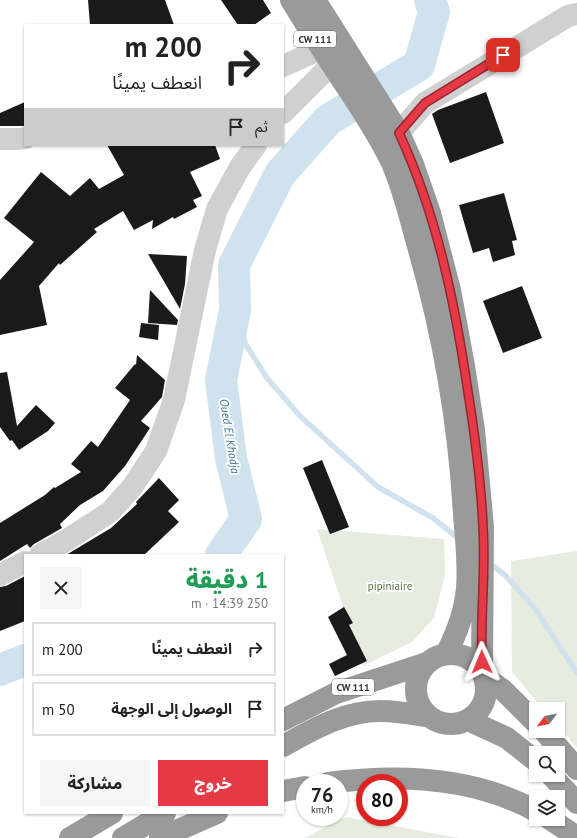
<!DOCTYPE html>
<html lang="ar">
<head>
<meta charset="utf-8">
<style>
	:root { --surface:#fff; --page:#f6f6f6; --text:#222; --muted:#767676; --line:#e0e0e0; --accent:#e63946 }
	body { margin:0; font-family:"PT Sans","Noto Sans Arabic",sans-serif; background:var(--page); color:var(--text); direction:rtl; height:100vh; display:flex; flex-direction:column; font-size:15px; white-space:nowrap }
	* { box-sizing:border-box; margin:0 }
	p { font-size:13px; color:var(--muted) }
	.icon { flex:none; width:22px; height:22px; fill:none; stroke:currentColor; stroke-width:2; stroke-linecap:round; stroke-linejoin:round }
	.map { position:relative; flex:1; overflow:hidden; direction:ltr }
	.side { position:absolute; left:24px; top:554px; width:260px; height:260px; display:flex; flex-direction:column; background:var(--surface); border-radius:0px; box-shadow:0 1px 3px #0004; direction:rtl }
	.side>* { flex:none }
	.banner { position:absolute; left:24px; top:24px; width:260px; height:122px; border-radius:0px; box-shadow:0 1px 3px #0004; direction:rtl; background:#fff; color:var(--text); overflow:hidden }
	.needle { width:26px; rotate:238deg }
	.controls { position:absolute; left:529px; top:702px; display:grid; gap:8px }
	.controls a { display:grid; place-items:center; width:36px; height:36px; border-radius:0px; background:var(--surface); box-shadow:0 1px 3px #0004; font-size:20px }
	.speed { position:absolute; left:296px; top:774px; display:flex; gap:8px; font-size:20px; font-weight:700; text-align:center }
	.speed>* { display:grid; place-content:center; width:52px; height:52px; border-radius:50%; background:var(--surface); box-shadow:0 1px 3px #0004; line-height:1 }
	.speed small { font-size:10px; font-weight:400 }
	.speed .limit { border:6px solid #d22; background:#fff; color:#111 }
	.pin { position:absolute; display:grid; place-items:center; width:34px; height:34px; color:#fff; margin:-17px; border-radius:8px; box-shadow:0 2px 6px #0006 }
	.me { position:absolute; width:44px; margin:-22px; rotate:359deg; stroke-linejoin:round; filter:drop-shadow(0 0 3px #0008) }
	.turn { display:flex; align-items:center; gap:14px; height:84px; padding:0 16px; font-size:18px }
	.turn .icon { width:52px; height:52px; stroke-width:2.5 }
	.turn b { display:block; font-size:28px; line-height:34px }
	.then { display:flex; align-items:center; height:38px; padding:0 16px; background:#0003; gap:8px; font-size:15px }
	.round { display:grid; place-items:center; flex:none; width:42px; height:42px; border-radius:0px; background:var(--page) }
	.headline { display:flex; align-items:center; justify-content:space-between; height:68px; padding:0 16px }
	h1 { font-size:24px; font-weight:800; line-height:30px; color:#1e9e55 }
	.action { display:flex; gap:8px; margin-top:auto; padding:8px 16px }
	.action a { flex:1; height:46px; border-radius:0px; background:var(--accent); color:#fff; font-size:16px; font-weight:800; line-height:46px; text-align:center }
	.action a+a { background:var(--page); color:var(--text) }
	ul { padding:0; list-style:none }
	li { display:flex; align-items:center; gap:12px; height:54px; margin:0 8px 6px; padding:0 8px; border:2px solid var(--line); border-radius:0px }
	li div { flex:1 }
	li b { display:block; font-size:15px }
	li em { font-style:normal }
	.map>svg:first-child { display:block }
</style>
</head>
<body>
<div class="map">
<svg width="577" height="838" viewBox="0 0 577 838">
	<rect width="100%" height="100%" fill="#fff"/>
	<path fill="#e6ecdf" d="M317,529L444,539L445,575L434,618L412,642L363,666Z
		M577,551V748L558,726V709H543L512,672L511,561Z
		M346,817L459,838H304Z"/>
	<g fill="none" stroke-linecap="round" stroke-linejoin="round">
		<path stroke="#cfe2ee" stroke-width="5.5" d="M235,310L246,345L267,378L300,416L378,487L433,518L459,539
			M488,562L506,576L536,610L577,673"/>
		<path stroke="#cfe2ee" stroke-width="32" d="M221,555L246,519L231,458L221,380L235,310L234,265L280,174L328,120L419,65L434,12L430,0
			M0,670L25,660"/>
	</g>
	<path fill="#1a1a1a" d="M88,0H165L174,25H90Z
		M221,0H263L271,13L254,25H238Z
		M486,92L504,143L450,163L432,114L438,110Z
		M25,102V126H0V113Z
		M107,145H215L220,159L190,172L202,196L193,200L197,207L174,219L173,217L152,229L153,220L134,230L123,211L94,229L97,232L60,265L59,263L39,286L47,325L0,335V280L34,242L4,218L41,172L70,196L90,178L99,189L124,175Z
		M504,193L517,240L512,241L515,255L493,262L489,248L473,253L459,205Z
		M148,254L187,256L185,284L180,309Z
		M522,286L542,338L503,353L483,301Z
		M150,290L178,320L177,325L148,323Z
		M141,323L159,325L158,340L139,337Z
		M137,355L165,380L162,397L141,421L150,428L125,466L103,491L80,505L60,524L62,528L34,544L30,548L27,544L0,561V523L45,495L54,487L55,488L81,472L71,464L91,441L98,447L130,400L115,388L135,364L136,365Z
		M7,372L17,426L36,405L55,423L48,431L19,450L12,440L10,441L0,427V373Z
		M322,460L349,527L330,534L303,468Z
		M159,478L179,500L168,511L179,522L144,555H66L111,528L137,504L136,502Z
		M25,576V621L0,631V587L6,586Z
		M344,607L353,623L349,625L367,661L335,676L329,664L347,655L328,617Z"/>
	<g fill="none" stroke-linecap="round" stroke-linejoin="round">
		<path stroke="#d0d0d0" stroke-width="22" d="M283,66L321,49
			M283,113L332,64
			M399,133L425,103L568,16L577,14
			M0,139H19L25,138
			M40,555L62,543L110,512L133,486L156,451L174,400L205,250L217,209L240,167L256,145
			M0,575L25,562"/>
		<path stroke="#9a9a9a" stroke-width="22" d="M291,0C307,26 323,51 340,77C359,105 377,132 392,163C403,188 410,217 417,243C443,332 459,423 464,515C466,539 469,564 467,588C465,612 457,633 446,654
			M315,0L399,133L413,164L430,213L450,290L464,366L474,430L483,527L482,672
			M416 689a35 35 0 1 1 70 0a35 35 0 1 1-70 0Z
			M485,678L503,690L536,723
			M283,720L336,693L427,663
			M468,720L507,738L536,761
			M544,731L577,769
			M283,746C314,729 344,711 380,711C397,711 413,714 430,717
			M551,775L577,803
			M328,783C397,774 474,777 536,811
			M283,791L305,787
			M550,819L577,837
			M70,838L112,813
			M123,838L165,813
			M160,838L217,813"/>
	</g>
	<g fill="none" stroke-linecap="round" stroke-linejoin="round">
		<defs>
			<path id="route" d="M482,662C480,617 486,572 483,527C481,482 475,436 468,392C455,303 437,215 399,133L425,103L503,55"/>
		</defs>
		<use href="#route" stroke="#96252e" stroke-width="10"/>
		<use href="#route" stroke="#e63946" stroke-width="7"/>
	</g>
	<g text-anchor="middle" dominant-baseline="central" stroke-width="4" stroke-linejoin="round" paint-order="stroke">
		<g fill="#fff" stroke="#707070" stroke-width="1">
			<rect x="294" y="31" width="42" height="16" rx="3"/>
			<rect x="332" y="679" width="42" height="16" rx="3"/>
		</g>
		<g font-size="10" font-weight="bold" fill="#333">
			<text x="315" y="39">CW 111</text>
			<text x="353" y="687">CW 111</text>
		</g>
		<g font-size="11" fill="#56703f" stroke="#fff">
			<text x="390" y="586">pipiniaire</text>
		</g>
		<g font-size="12" font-style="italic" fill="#3f7597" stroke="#fff">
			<text transform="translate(230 436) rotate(81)">Oued El Khodja</text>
		</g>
	</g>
</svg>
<div class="controls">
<a><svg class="needle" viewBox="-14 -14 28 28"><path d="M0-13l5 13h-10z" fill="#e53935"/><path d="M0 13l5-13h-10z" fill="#767676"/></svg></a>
<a><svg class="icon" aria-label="search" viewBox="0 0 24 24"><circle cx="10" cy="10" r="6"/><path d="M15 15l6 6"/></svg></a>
<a><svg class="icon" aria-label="layers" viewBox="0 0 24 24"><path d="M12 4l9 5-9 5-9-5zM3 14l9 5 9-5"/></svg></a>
</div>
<div class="speed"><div>76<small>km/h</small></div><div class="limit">80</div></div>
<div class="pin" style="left:503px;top:55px;background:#d93025"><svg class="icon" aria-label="arrive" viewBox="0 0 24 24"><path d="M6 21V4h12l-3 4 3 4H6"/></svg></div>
<svg class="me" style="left:482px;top:662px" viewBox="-20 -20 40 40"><path d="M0-17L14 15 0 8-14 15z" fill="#e63946" stroke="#fff" stroke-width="4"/></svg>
<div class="banner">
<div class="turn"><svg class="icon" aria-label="right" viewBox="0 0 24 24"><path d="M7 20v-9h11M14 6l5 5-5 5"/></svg><div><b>200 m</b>انعطف يمينًا</div></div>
<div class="then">ثم<svg class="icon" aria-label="arrive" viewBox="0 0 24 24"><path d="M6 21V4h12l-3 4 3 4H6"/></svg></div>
</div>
<section class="side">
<div class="headline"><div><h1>1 دقيقة</h1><p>250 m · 14:39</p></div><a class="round"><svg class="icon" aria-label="close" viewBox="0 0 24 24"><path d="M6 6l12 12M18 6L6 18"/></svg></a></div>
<ul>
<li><svg class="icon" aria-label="right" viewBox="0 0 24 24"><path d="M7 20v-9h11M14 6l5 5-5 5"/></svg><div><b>انعطف يمينًا</b></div><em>200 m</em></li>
<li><svg class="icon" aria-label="arrive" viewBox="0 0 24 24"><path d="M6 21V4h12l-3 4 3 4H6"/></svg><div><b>الوصول إلى الوجهة</b></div><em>50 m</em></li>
</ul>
<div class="action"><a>خروج</a><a>مشاركة</a></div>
</section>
</div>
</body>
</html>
